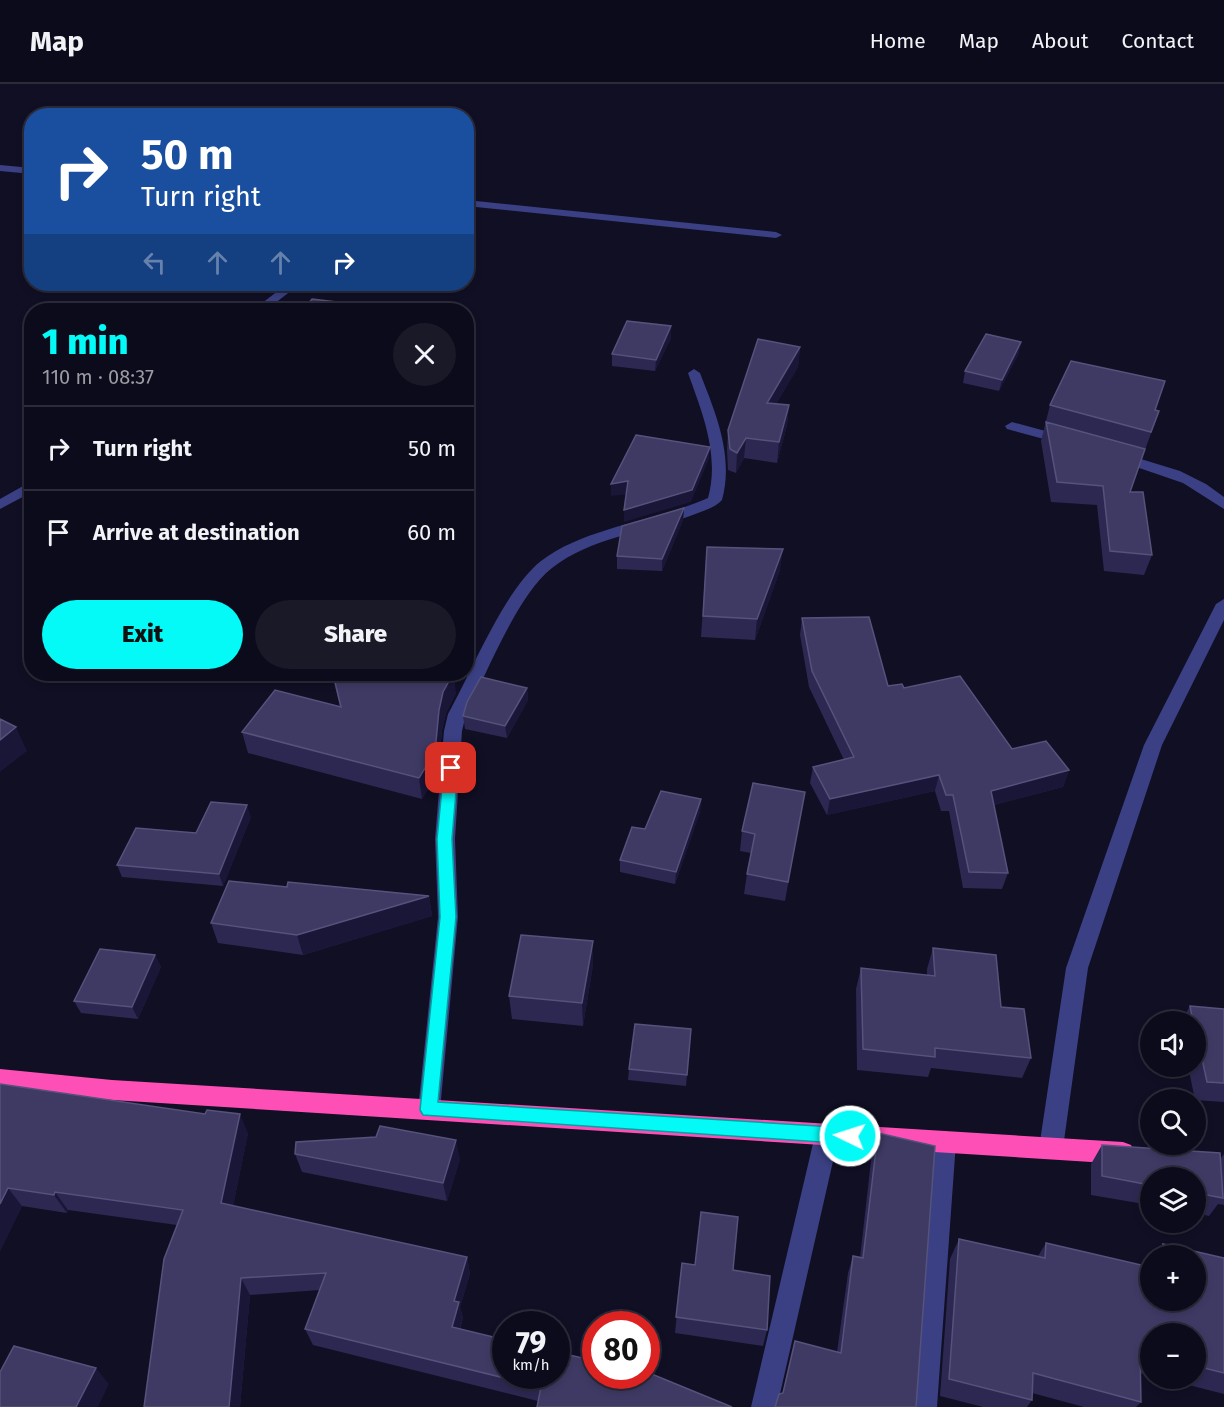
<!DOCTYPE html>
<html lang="en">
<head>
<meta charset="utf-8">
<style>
	:root { --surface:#0c0b1b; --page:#1a1928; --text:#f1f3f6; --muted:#9a9ba3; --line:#2c2b3a; --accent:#03faf6 }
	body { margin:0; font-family:"Fira Sans",sans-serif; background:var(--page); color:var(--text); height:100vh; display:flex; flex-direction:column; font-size:22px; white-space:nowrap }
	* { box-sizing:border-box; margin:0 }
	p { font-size:20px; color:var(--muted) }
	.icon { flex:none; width:33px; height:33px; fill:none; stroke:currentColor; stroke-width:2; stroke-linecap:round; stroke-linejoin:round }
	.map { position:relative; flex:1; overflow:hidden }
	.details { position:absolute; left:24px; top:219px; width:450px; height:378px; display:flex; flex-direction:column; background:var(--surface); border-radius:24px; box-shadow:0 3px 9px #0003,0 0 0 2px var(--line) }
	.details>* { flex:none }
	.hud { position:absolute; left:24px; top:24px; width:450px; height:183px; border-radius:24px; box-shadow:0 3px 9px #0003,0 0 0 2px var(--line); background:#1a4fa0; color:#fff; overflow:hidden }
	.fabs { position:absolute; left:1140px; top:927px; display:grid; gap:12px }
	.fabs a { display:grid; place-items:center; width:66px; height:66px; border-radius:50%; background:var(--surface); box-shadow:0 3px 9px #0003,0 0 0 2px var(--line); font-size:30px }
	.speed { position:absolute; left:492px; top:1227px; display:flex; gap:12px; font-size:30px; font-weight:700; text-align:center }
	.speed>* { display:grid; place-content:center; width:78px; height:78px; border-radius:50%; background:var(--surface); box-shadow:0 3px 9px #0003,0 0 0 2px var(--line); line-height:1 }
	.speed small { font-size:15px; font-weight:400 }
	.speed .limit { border:9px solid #d22; background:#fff; color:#111 }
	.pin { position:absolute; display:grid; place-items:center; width:51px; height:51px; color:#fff; margin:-26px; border-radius:12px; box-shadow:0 3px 9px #0006 }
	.me { position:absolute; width:66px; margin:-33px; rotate:274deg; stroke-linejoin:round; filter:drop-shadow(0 0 4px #0008) }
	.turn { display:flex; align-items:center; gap:21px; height:126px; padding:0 18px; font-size:27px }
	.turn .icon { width:78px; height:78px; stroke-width:2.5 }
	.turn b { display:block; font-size:42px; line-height:51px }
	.lanes { display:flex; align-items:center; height:57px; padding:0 18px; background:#0003; justify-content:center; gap:30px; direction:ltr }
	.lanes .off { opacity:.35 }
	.round { display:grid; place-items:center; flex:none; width:63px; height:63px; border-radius:32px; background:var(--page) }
	.summary { display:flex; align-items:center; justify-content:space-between; height:102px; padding:0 18px }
	h1 { font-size:36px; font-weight:800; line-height:45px; color:var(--accent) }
	.action { display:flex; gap:12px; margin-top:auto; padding:12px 18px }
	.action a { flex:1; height:69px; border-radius:36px; background:var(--accent); color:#111; font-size:24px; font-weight:800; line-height:69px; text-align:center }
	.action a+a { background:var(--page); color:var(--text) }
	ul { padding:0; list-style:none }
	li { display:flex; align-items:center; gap:18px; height:84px; padding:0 18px; border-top:2px solid var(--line) }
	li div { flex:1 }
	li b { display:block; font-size:22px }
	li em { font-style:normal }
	header { display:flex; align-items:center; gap:36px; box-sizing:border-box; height:84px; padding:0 30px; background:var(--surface); border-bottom:2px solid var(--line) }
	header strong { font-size:28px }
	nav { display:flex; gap:33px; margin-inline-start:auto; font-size:21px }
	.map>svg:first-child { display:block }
</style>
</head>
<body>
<header>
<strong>Map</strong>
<nav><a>Home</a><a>Map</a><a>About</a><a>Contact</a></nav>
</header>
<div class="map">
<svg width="1224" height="1323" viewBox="0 0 1224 1323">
	<rect width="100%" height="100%" fill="#100f24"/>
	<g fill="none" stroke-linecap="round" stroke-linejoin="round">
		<path fill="#3a4083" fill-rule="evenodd" d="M0,81L32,84V90L0,87Z
			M466,116L776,148L782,151L776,154L466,122Z
			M287,200H300L266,226H253Z
			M694,285L700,289C716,330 734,372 722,416C715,424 700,428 690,432C645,448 590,454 552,484C517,511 487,590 466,630L462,647L455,755L458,833L440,1026L437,1033L429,1036L421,1033L418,1026L438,833L435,755L444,647L448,630C472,587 504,506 541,477C585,443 657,437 708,414C720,371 702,328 688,289Z
			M1012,338L1071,354L1073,357L1066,361L1007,345L1005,342Z
			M1118,368L1180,387L1206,400L1224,413V425L1183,399L1113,375L1111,372Z
			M32,397V408L0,425V415Z
			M1224,515V536L1162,661L1088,884L1063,1064L1059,1072L1051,1075L1043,1072L1039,1064L1066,884L1144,661L1216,520Z
			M827,1040L835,1043L839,1051L777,1323H751L815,1051L819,1043Z
			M944,1047L952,1050L956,1058L937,1323H911L932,1058L936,1050Z"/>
		<path fill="#fd4fb6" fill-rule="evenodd" d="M0,985L112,996L1123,1058L1131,1061L1135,1069L1131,1077L1123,1080L112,1016L0,1005Z"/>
	</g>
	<path fill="#2c2852" d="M671,254L655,287L612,282V270Z
		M800,263L798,283L776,320L789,321L787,341L777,379L744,374L736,389L728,386L727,366L728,346Z
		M1019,269L999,307L963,299L965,287Z
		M1050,321L1159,327L1130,408L1152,471L1144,491L1104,487L1097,421L1051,418L1041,357Z
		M684,424L683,436L662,487L617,485V472Z
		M707,463L780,486L755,556L701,553Z
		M802,534L888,602L904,604L1012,665L1069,686L1063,703L994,721L1008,789L1002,805L963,804L949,727H941L935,707L827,731L810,699L813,683L844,676L809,603L800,551Z
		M332,590L456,609L446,629L442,646L438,688L422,715L248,669L242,648L340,623Z
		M527,604L528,616L507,654L465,645L463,632Z
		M701,715L700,728L675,800L620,788V776L645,745Z
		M801,727L785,817L744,810L747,790L751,769L740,767L742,747Z
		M251,733L223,802L122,793L117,781L196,749Z
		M287,803L429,812L432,832L303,871L218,859L211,839Z
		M593,857V881L583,942L512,935L509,912Z
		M933,864L1001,923L1031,974L1022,994L931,984L928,993L857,986L856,905L861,884L927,891V885Z
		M155,871L161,883L138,935L81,929L74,917Z
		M1190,922L1224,925V1018L1195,1016L1188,982H1196V938H1181Z
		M691,945L686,1002L628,996L629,985Z
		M0,1000L248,1049L233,1122L467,1173L470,1190L460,1223L463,1234L460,1245L556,1292L538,1317L313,1261L305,1245L320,1206L250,1211L240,1323H144L177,1141L68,1126L67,1129L22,1122L0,1167Z
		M878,1049L916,1323L783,1309L795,1257L837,1268L848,1189L853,1172L860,1174L872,1068Z
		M1102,1061L1220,1075L1224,1070V1121L1218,1120L1209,1132L1196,1129V1094H1150V1121L1091,1111V1080Z
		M295,1070L460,1075L447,1117L302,1088Z
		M959,1155L1038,1172L1046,1159L1149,1183V1179L1150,1178V1216L1196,1172H1155L1163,1160L1224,1174V1310L1161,1294H1196V1250H1150V1292L1140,1289L1141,1318L1136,1323H1084L1032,1309V1316L1027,1323H983L940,1312L950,1175Z
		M682,1179L733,1186L767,1246L763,1262L675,1249Z"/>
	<path fill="#191638" d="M671,242V254L655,287L656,276Z
		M1021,258L1019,269L999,307L1002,296Z
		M800,263L798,283L765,339L767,319Z
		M789,321L787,341L777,379L779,358Z
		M746,354L744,374L736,389L737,369Z
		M710,363L709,375L691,418L624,438V426Z
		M628,397V410L611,412V400Z
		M684,424L683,436L662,487V475Z
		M783,465L780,486L755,556L757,535Z
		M454,590L456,609L446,629L442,646L438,688L422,715L419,694L443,608Z
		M527,604L528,616L507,654L505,642Z
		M16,643L27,667L0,688V656Z
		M1069,686L1063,703L986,723L991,707Z
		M939,691L935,707L827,731L830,715Z
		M701,715L700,728L675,800L676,788Z
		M247,721L251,733L223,802L219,790Z
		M429,812L432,832L303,871L297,851Z
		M593,857V881L583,942L582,919Z
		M155,871L161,883L138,935L132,923Z
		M240,1030L248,1049L230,1137L221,1119Z
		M456,1056L460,1075L447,1117L443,1099Z
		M8,1104L22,1122L0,1167V1120Z
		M55,1108L68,1126L67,1129L54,1111Z
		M467,1173L470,1190L460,1223L463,1234L455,1259L452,1243L454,1217Z
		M241,1194L250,1211L240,1323H229Z
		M96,1284L109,1300L98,1323H76Z"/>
	<path fill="#3e3a64" stroke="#55527c" stroke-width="1.5" d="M312,215L404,226H303Z
		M627,237L671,242L656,276L612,270Z
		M986,250L1021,258L1002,296L965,287Z
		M758,255L800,263L767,319L789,321L779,358L746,354L737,369L730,365L728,346Z
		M1071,277L1165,297L1155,326L1159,327L1151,348L1050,321Z
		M1046,338L1145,365L1130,408H1143L1152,471L1110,467L1103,402L1057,398Z
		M636,351L710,363L692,406L624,426L628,397L611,400Z
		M684,424L662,475L617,472L622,442Z
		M707,463L783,465L757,535L703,532Z
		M869,533L888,602L902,600L904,604L960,592L1012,665L1046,657L1069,686L991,707L1008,789L969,788L953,711H946L939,691L830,715L813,683L854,673L812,587L802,534Z
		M333,590H453L443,608L439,626L435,668L419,694L242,648L275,606L341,623Z
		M481,593L527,604L505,642L463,632L467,618Z
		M0,635L16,643L0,656Z
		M753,699L805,708L788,798L747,790L755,750L742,747Z
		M661,707L701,715L676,788L620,776L632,743L645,745Z
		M211,718L247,721L219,790L117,781L136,744L196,749Z
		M229,797L287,803L288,798L429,812L297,851L211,839Z
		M521,851L593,857L582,919L509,912Z
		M933,864L996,871L1001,923L1024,925L1031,974L935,964V973L863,965L861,884L935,892Z
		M100,865L155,871L132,923L74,917Z
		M1190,922L1224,925V999L1207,998L1196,947V938H1193Z
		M635,940L691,945L687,991L629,985Z
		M0,1000L205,1030L207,1026L240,1030L221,1119L467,1173L454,1217L459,1218L452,1243L506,1256V1292H556V1268L596,1277V1292H646V1289L654,1291L732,1323H537L541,1303L305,1245L326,1189L241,1194L229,1323H144L164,1175L183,1126L55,1108L54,1111L8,1104L0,1120Z
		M380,1042L456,1056L443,1099L295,1070L296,1058L376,1053Z
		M878,1049L935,1062L916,1323H775L779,1310L783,1309L795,1257L841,1269L853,1172L863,1174Z
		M1102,1061L1220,1069L1223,1114L1196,1109V1094H1150V1101L1102,1092Z
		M701,1128L738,1133L733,1186L770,1192L767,1246L676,1233L682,1179L695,1181Z
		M959,1155L1045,1174L1046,1159L1150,1183V1216H1196V1172H1164L1163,1160L1224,1174V1289L1196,1282V1250H1150V1271L1140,1268L1141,1318L1033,1289L1032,1316L949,1295Z
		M14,1262L96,1284L76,1323H0V1288Z"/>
	<path fill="#03faf6" stroke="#02a2a0" stroke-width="1.5" d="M451,679L458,684L452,755L456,833L438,1018L850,1044L857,1046L859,1052L857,1058L850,1060L423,1031L420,1026L440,833L437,755L444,684Z"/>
</svg>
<div class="fabs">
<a><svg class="icon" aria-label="sound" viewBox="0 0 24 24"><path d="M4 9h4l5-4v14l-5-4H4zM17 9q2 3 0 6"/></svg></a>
<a><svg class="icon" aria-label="search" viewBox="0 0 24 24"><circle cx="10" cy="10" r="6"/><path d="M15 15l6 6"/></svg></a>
<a><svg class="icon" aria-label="layers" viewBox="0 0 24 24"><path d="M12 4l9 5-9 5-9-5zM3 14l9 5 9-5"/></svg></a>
<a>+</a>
<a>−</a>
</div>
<div class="speed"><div>79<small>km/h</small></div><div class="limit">80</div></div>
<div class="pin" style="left:451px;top:684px;background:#d93025"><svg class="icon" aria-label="arrive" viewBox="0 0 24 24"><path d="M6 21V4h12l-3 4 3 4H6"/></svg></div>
<svg class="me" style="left:850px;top:1052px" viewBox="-20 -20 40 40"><circle r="17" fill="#03faf6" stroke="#fff" stroke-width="3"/><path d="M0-11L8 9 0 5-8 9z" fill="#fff"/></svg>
<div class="hud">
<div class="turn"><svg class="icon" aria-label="right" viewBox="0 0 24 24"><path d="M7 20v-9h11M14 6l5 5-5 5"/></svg><div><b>50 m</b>Turn right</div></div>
<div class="lanes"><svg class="icon off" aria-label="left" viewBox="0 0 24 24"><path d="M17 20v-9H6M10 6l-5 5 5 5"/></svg><svg class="icon off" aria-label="ahead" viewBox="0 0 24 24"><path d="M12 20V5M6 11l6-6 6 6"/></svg><svg class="icon off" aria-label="ahead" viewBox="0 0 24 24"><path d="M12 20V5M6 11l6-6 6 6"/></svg><svg class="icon" aria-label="right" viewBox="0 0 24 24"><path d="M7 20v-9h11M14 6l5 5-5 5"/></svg></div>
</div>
<section class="details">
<div class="summary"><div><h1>1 min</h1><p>110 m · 08:37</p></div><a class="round"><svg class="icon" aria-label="close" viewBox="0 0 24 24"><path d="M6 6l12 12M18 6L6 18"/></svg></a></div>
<ul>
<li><svg class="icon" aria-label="right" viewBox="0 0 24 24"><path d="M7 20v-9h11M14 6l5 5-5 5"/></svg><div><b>Turn right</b></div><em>50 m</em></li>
<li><svg class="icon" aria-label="arrive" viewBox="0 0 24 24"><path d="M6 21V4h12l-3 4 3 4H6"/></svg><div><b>Arrive at destination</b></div><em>60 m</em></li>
</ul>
<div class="action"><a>Exit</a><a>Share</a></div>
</section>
</div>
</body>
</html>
